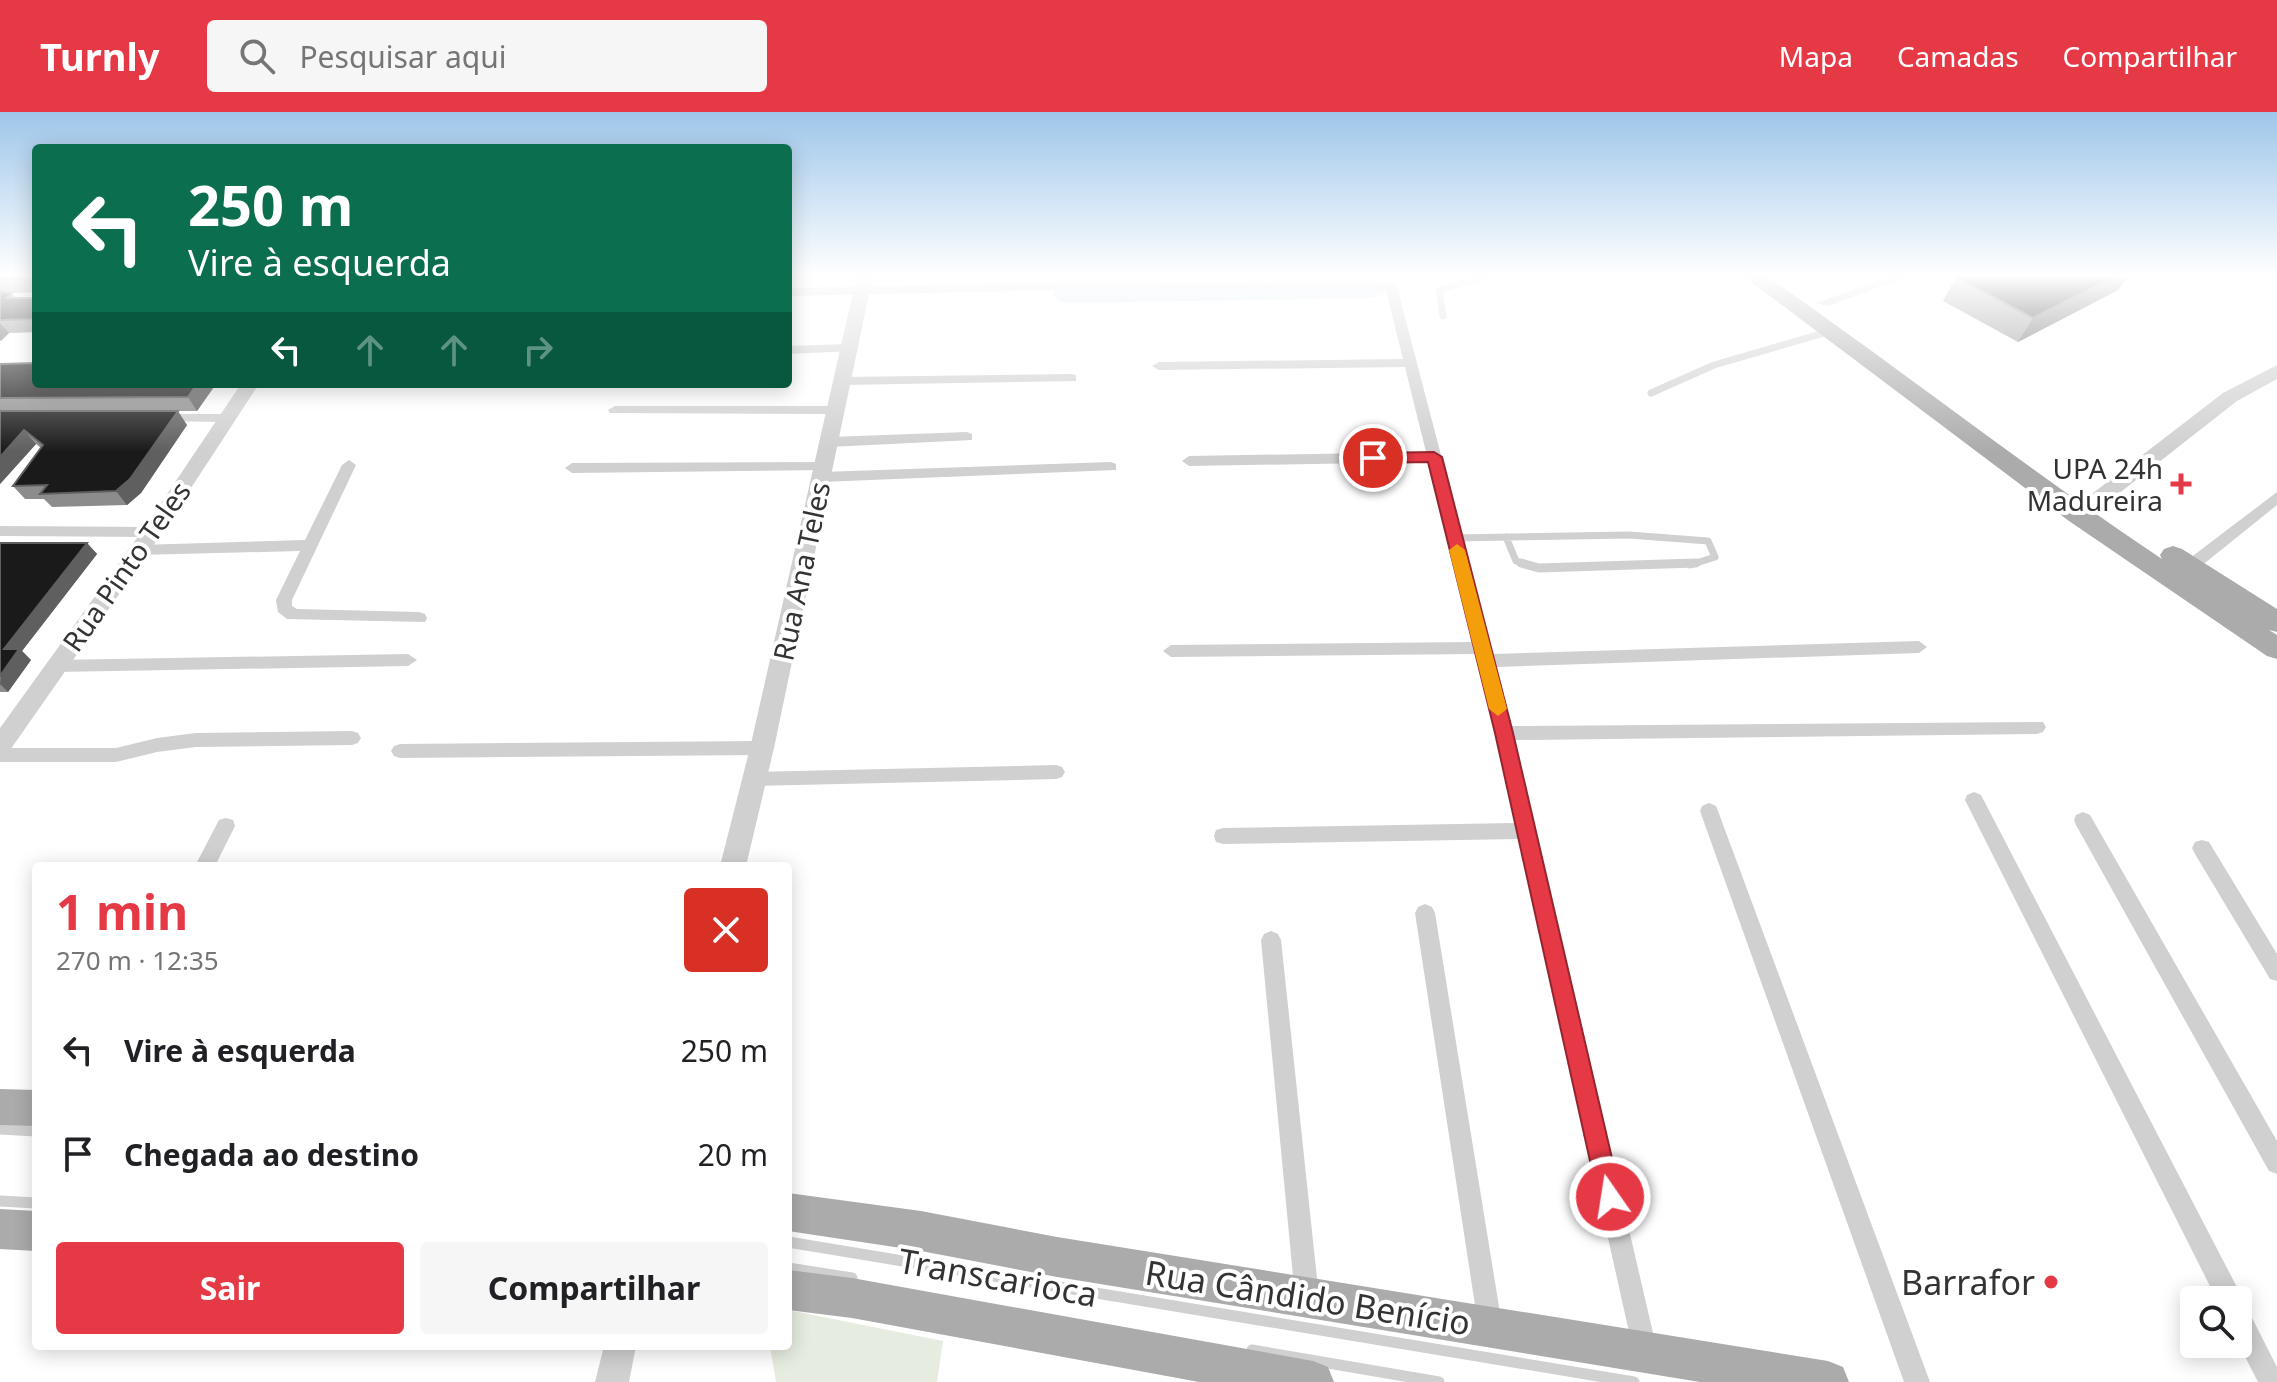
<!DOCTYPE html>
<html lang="pt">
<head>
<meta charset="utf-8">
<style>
	:root { --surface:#fff; --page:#f6f6f6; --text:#202124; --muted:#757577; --accent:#e63946 }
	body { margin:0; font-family:"Noto Sans",sans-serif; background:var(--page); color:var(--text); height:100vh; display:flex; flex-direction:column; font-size:30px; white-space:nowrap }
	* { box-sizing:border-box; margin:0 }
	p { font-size:26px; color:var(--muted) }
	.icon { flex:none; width:44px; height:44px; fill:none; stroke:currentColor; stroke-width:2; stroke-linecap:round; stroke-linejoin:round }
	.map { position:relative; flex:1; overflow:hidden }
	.sheet { position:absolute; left:32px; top:750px; width:760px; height:488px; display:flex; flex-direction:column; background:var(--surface); border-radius:8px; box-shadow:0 4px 20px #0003 }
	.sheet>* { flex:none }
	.guide { position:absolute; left:32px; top:32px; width:760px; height:244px; border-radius:8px; box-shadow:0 4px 20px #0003; background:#0b6e4f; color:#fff; overflow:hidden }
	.controls { position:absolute; left:2180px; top:1174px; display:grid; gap:16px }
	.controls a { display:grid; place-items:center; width:72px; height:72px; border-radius:8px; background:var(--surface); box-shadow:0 4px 20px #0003; font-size:40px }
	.pin { position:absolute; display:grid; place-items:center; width:68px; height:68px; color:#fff; margin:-34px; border:4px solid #fff; border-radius:50%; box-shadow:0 2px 8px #0007 }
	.me { position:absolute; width:88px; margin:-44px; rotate:347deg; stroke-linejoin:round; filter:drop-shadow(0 0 6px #0008) }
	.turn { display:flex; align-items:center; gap:28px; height:168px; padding:0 24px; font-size:36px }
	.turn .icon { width:104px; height:104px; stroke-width:2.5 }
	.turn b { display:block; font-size:56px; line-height:68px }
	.lanes { display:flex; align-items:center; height:76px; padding:0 24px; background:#0003; justify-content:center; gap:40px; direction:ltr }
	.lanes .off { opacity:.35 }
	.round { display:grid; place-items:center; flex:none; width:84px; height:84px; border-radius:8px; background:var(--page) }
	.summary { display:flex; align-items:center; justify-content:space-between; height:136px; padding:0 24px }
	h1 { font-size:48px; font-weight:700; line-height:60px; color:var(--accent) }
	.cta { display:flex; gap:16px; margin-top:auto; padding:16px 24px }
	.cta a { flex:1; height:92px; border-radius:8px; background:var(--accent); color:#fff; font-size:32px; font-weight:700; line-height:92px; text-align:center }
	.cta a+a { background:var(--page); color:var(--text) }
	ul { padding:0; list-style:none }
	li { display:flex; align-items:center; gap:24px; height:104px; padding:0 24px }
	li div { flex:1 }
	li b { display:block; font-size:30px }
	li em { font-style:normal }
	header { display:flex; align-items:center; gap:48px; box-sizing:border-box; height:112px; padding:0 40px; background:var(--accent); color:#fff }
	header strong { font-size:38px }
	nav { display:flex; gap:44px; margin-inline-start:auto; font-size:28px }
	.search { width:560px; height:72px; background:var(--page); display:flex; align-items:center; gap:20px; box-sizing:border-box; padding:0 28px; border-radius:8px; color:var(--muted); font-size:30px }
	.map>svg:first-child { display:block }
</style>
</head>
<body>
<header>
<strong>Turnly</strong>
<div class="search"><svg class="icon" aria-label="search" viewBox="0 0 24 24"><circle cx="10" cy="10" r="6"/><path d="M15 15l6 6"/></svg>Pesquisar aqui</div>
<nav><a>Mapa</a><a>Camadas</a><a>Compartilhar</a></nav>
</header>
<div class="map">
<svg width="2277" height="1270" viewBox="0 0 2277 1270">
	<rect width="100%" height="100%" fill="#fff"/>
	<path fill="#e6ecdf" d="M788,1198L943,1229L937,1270H776L770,1234H788Z"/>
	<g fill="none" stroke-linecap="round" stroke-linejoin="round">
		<path fill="#cfe2ee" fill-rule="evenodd" d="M1068,166L1081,173L1372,168L1383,171L1387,177L1383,183L1372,186L1068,191L1057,188L1053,182L1057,169Z"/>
		<path stroke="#d0d0d0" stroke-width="7" d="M1443,204L1439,178L1490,163
			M1651,281L1714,253L1831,219
			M1506,425L1516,449L1528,453
			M1454,426L1629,423L1708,429L1715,445L1690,453"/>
		<path stroke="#d0d0d0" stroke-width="9" d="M1521,451L1539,456L1696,451"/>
		<path stroke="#d0d0d0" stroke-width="11" d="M0,1017L36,1019
			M0,1089L36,1091
			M788,1130L1634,1270
			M788,1156L852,1166
			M1252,1238L1439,1270"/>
		<path fill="#d0d0d0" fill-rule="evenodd" d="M1895,163H1912L1828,194L1816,191Z
			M1067,170L1396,171L1493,542L1919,529L1927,535L1919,541L1496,555L1511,614L2043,610L2046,615L2043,620L2037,622L1515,628L1657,1238L1654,1247L1645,1250L1636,1247L1633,1238L1519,727L1223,732L1216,730L1214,724L1216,718L1223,716L1515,711L1476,542L1171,545L1163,539L1171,533L1473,530L1428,350L1189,354L1182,349L1189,344L1426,340L1405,255L1159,258L1152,254L1159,250L1403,247L1386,178H1067L788,184V176Z
			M848,232L855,236L853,239L788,242V234Z
			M1071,262L1076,263V269L841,273L834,269L841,265Z
			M615,294H835L842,298L835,302L610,301L608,298Z
			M158,302H227L234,306L227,310L153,309L151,306Z
			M967,320L972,322V328L829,335L822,330L829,325Z
			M349,348L356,353L292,488V494L297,497L419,500L425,502L427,506L425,510L287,507L278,500L276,488L300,439L139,443L131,438L139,433L305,428L342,353Z
			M824,350L831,355L829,358L572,361L565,356L572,351Z
			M1111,350L1116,352V358L822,370L815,365L822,360Z
			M2277,380V393L2185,467H2173L2171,463L2173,459Z
			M0,414L152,415L160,420L152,425L0,424Z
			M408,542L417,548L408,554L56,560L47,554L56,548Z
			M352,619L358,621L361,626L358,631L352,633L196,635L157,640L116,650H0V636H116L157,626L196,621Z
			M762,629L768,631L771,636L768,641L762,643L400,646L394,644L391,639L394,634L400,632Z
			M1056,653L1062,655L1065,660L1062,665L1056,667L755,674L749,672L746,667L749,662L755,660Z
			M1974,680L1981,683L2239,1179L2242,1188L2240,1194L2247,1196L2277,1255V1270H2258L2238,1231V1188H2217L1965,688L1967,683Z
			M1709,691L1716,694L1718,699L1930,1270H1904L1700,699L1702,694Z
			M2083,700L2090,703L2277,1029V1062L2269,1059L2076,713L2074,708L2076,703Z
			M226,706L233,708L235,714L215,754H195L219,708Z
			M2202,728L2209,730L2277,842V869L2270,867L2195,742L2192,736L2195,730Z
			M1425,792L1432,795L1435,801L1502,1213L1499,1222L1490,1225L1481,1222L1478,1213L1415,801L1418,795Z
			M1271,819L1278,822L1281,828L1319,1185L1316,1194L1307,1197L1298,1194L1295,1185L1261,828L1264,822Z"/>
		<path fill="#d0d0d0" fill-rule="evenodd" d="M857,163H873L774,636L746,754H720L750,636Z
			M2277,253V267L2237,289L2085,408H2071L2068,403L2071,398L2223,281Z
			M241,272H259L159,425L8,641L0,643V616L145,415Z
			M604,1234H636L629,1270H595Z"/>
		<path fill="#ababab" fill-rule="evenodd" d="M1742,163H1765C1899,256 2027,357 2162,447L2160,443L2164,437L2173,434L2182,437L2277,497V520L2269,518L2277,523V547L2267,544L2069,409Z
			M0,977L36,978V1014L0,1013Z
			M788,1081L921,1099L1057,1125L1828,1249L1843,1255L1849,1270H1700L1057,1165L921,1139L788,1119Z
			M0,1097L36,1099V1139L0,1137Z
			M788,1158L852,1166L1313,1249L1328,1255L1334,1270H1199L852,1206L788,1198Z"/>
	</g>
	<path fill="#8c8c8c" d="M0,163H36V180L11,181L16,186H36V220L9,221L0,229Z
		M1961,163H2129L2118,178L2018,230L1943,189L1956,165Z
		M0,252L216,272L197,299H89L187,313L141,381L127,393L52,395L44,387H25L13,374L41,336L36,332L0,372Z
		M0,431H87L97,442L22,539L31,548L8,580H0Z"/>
	<path fill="#5f5f5f" d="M29,163H36V180L25,167Z
		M2119,163H2129L2118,178L2018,230L2033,206Z
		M0,211L9,221L1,229L0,228Z
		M197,272H216L197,299L188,285Z
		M178,299L187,313L141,381L127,393L116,379Z
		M24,318L36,332L0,372V345Z
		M87,431L97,442L22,539L31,548L8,580L0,572L4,537Z"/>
	<path fill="#1a1a1a" stroke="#5f5f5f" stroke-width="2" d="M0,163H29L25,167H0Z
		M1961,163H2119L2033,206L1956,165Z
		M0,180L12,181L7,186H36V207L0,208Z
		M36,251V272H197L188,285L0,286V252Z
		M0,299H178L130,367L116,379L40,382L47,373L13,374L43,333L24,318L0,345Z
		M0,431H87L4,537H19L0,564Z"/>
	<linearGradient id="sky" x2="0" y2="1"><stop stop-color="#9ec6ea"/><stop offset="0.48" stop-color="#fff"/><stop offset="1" stop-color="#fff" stop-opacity="0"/></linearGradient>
	<rect width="2277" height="340" fill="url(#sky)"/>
	<path fill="#e63946" stroke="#96252e" stroke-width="2" d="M1434,340L1442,345L1513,621L1621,1085L1618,1093L1610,1097L1602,1093L1598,1085L1495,621L1428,350L1373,351L1366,346L1373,341Z"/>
	<path fill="#f59e0b" d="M1457,432L1465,438L1507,597L1498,604L1489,597L1449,438Z"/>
	<g fill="#e63946" stroke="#fff" stroke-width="3">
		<path d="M2177 360h8v8h8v8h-8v8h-8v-8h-8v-8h8z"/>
		<circle cx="2051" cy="1170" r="8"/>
	</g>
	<g text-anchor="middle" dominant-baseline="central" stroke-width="8" stroke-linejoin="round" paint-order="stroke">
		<g font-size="28" fill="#333" stroke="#fff" text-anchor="end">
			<text x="2163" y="356">UPA 24h<tspan x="2163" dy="32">Madureira</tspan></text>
		</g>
		<g font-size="28" fill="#333" stroke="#fff">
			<text transform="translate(126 454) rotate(-55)">Rua Pinto Teles</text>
			<text transform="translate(801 459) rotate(-78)">Rua Ana Teles</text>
		</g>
		<g font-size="34" fill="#333" stroke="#fff">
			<text transform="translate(998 1165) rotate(10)">Transcarioca</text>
			<text transform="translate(1308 1185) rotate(9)">Rua Cândido Benício</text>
		</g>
		<g font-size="34" fill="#333" stroke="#fff" text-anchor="end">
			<text x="2035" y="1170">Barrafor</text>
		</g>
	</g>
</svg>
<div class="controls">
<a><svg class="icon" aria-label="search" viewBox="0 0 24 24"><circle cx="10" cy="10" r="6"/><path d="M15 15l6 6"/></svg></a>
</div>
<div class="pin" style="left:1373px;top:346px;background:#d93025"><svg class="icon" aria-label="arrive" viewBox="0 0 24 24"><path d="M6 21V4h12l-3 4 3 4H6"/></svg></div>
<svg class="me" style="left:1610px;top:1085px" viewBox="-20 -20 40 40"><circle r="17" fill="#e63946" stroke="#fff" stroke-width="3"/><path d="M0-11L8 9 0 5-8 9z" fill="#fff"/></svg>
<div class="guide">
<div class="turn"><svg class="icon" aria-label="left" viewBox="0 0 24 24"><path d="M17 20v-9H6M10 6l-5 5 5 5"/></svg><div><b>250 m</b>Vire à esquerda</div></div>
<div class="lanes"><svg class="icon" aria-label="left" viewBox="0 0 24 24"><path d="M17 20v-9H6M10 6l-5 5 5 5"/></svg><svg class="icon off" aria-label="ahead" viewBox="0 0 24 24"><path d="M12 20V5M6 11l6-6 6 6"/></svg><svg class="icon off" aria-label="ahead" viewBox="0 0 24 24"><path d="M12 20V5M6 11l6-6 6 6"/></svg><svg class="icon off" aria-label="right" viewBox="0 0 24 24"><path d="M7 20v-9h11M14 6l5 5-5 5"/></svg></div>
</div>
<section class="sheet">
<div class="summary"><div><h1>1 min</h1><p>270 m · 12:35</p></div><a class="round" style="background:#d93025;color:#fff"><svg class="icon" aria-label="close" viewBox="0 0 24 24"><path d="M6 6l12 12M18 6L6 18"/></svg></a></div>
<ul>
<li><svg class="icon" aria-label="left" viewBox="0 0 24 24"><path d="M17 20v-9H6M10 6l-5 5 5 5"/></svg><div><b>Vire à esquerda</b></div><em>250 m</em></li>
<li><svg class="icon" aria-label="arrive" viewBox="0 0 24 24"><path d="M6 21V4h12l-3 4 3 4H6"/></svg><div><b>Chegada ao destino</b></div><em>20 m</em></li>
</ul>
<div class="cta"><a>Sair</a><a>Compartilhar</a></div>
</section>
</div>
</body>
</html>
